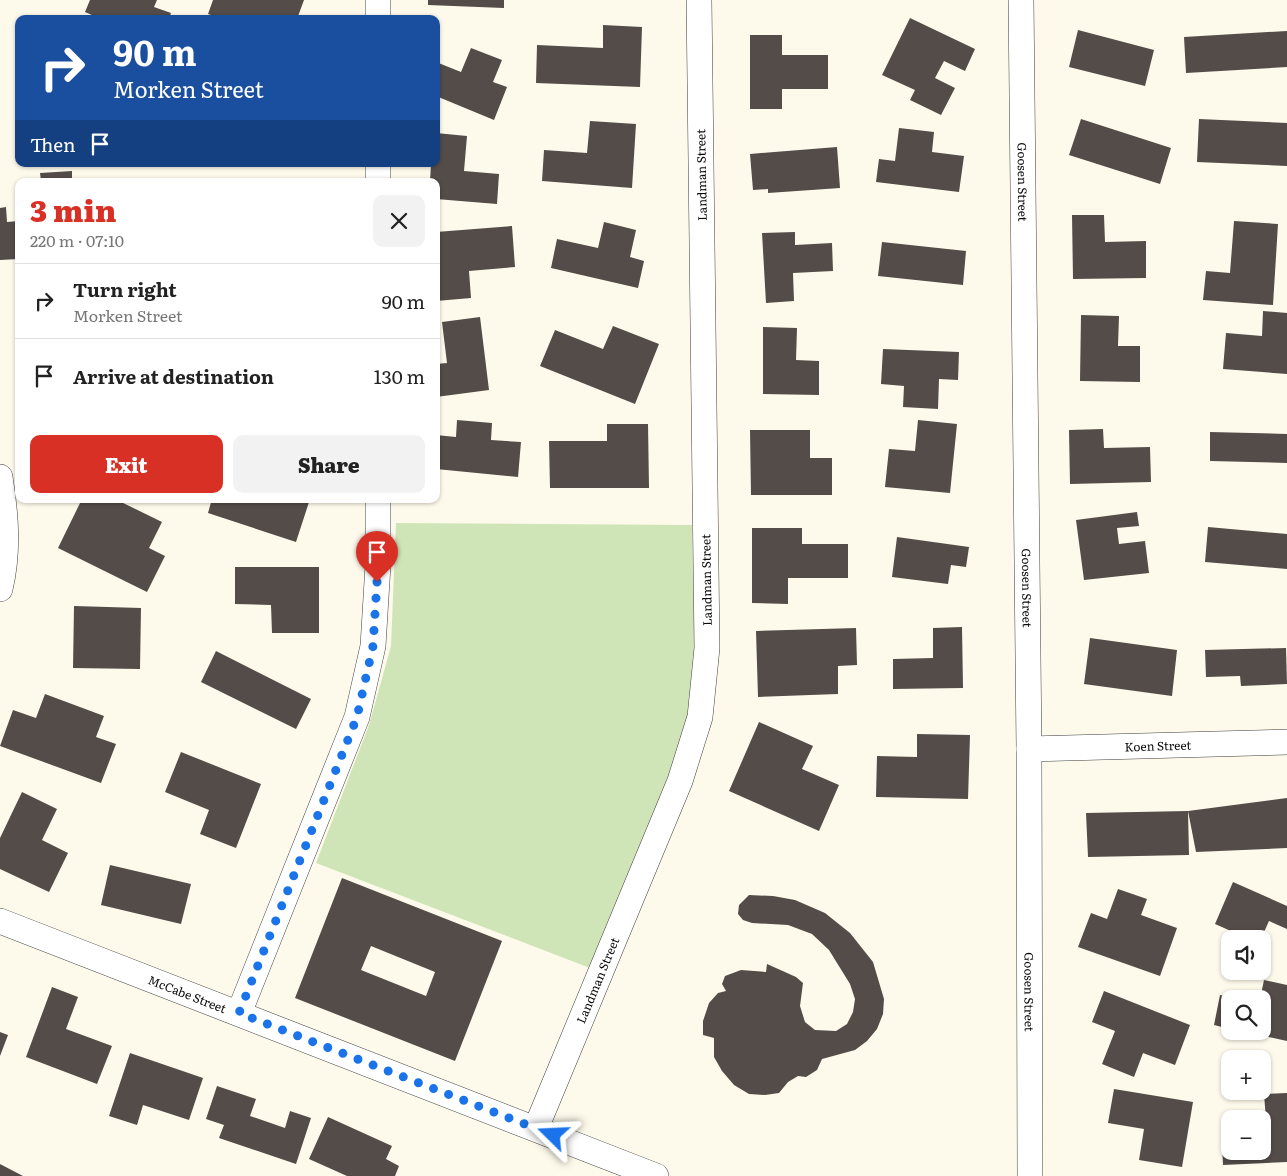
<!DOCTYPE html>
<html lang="en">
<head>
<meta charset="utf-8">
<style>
	:root { --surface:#fff; --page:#f2f2f2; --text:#222; --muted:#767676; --line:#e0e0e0; --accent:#d93025 }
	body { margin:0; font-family:Literata,serif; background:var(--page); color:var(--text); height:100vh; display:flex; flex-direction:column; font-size:19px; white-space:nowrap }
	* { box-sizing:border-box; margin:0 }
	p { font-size:16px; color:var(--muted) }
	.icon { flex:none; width:28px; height:28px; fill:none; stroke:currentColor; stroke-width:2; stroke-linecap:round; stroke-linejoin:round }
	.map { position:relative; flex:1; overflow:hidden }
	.side { position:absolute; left:15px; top:178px; width:425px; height:325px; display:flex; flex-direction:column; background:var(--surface); border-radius:10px; box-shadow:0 1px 4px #0004 }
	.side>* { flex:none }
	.banner { position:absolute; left:15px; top:15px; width:425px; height:152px; border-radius:10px; box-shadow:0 1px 4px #0004; background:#1a4fa0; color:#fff; overflow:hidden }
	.fabs { position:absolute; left:1221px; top:930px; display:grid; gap:10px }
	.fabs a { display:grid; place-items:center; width:50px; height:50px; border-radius:10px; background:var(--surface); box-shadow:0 1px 4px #0004; font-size:25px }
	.pin { position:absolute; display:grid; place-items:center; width:42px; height:42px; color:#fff; margin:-51px -21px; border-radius:50% 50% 50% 0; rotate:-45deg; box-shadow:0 0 5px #0007 }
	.pin .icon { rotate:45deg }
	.me { position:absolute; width:55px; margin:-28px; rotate:291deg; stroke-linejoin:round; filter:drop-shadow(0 0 4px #0008) }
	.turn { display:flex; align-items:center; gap:18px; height:105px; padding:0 15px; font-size:22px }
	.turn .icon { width:65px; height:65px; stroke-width:2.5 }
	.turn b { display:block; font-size:35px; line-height:42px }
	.then { display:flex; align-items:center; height:48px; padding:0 15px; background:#0003; gap:10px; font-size:19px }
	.round { display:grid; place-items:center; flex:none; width:52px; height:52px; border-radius:10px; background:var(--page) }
	.overview { display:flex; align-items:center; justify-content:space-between; height:85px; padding:0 15px }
	h1 { font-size:30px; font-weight:800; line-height:38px; color:var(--accent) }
	.action { display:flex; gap:10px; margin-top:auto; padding:10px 15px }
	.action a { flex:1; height:58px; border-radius:10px; background:var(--accent); color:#fff; font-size:20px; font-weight:800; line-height:58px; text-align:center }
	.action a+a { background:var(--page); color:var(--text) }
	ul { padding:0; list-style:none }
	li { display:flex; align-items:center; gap:15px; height:75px; padding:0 15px; border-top:1px solid var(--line) }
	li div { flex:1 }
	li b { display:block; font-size:19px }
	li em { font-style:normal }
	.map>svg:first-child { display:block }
</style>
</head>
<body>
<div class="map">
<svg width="1287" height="1176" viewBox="0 0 1287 1176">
	<rect width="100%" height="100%" fill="#fefaeb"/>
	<path fill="#d0e5b7" d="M396,523L692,525L695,650L688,715L670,779L590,968L316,863L369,725L391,646Z"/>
	<path fill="#534c48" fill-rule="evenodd" d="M90,0H157L154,7L171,13L169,19H101L85,12Z
		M213,0H304L297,19H223L208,14Z
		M428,0H504V8L428,5Z
		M910,18L975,49L965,71L944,61L935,78L955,88L941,115L910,100L915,90L882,75Z
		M603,25L642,27L640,87L536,83L537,45L603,48Z
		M1078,30L1154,50L1145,86L1069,67Z
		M1287,31V67L1186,73L1184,37Z
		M750,35H782V55H828V89H782V109H750Z
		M471,48L502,60L493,82L507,87L494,120L436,96V62L461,72Z
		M1081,119L1171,148L1160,184L1069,155Z
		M1199,119L1287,123V166L1197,162Z
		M590,121L636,124L632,188L542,181L544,150L587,153Z
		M899,128L934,132L932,152L964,156L959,192L876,182L879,159L895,161Z
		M436,133L467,136L464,171L499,174L497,204L436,199V181H430L431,164H436Z
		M837,147L840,188L768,193V189L753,190L750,154Z
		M72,171V181H41L40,173Z
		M6,207L7,222L19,221V259L0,260V208Z
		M1072,215H1104L1105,242L1146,241V278L1073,279Z
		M1234,221L1278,224L1273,305L1203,300L1206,271L1230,273Z
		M604,222L636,230L630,257L644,261L638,288L551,268L557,239L598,248Z
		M512,226L515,267L469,271L471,298L436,301V232Z
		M795,232V245L832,243L833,271L793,273L794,301L766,303L762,233Z
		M882,242L966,251L963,285L878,276Z
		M1263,311L1287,313V374L1223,369L1226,333L1262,336Z
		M1081,315L1119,316L1118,346H1140V382L1080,381Z
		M480,317L489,390L436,397V364L447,363L442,322Z
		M613,326L659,344L635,404L540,366L555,330L603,349Z
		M763,327L797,328L796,360L819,361V395L763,394Z
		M883,349L959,352L958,380L939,379L938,409L903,407L904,386L881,384Z
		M457,420L492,423L491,440L521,442L518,477L436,469V435L456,437Z
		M918,420L957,424L950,493L885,487L889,449L915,451Z
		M607,424H648L649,488H550L549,441H607Z
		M1103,429L1104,448L1150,447L1151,482L1070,484L1069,430Z
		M750,430H810V458H832V495H751Z
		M1210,432L1287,434V463L1210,461Z
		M82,499H115L162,522L149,548L165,556L147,592L58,548Z
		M212,499H310L296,542L208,513Z
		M1137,512L1139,526L1117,528L1119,544L1145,541L1149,573L1084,580L1076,520Z
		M1208,527L1287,534V569L1205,562Z
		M752,528H802V544H848V578H788V604L752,603Z
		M897,537L969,547L966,567L951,565L948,584L892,577Z
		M235,567H319V633H272L271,605L235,604Z
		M74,606L141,608L140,669L73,668Z
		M962,627L963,688L893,689V659L933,658V628Z
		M856,628L857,665L838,666V694L758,697L756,631Z
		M1090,638L1177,650L1172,696L1084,684Z
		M1286,648L1287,684L1241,686L1240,676L1206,677L1205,650Z
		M216,651L311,699L296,729L201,682Z
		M45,694L104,716L96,737L116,744L101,783L0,746L13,710L36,718Z
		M759,722L813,746L802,769L839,785L819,831L729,791Z
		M917,734L970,735L968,799L876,797L877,756L917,757Z
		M181,752L261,784L236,848L200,834L209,810L165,792Z
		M22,792L57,809L42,840L68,853L49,892L0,869V838Z
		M1287,798V848L1196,852L1188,811Z
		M1188,811L1189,855L1088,857L1086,813Z
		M110,865L191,884L181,924L101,905Z
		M342,878L502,941L455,1061L295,998ZM371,946L435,972L426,996L361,970Z
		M1233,882L1287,906V929L1269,921L1261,939H1249L1215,924Z
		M1118,889L1147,899L1141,915L1177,928L1160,976L1078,947L1091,913L1107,919Z
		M749,895L773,896L795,900L825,913L850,933L873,962L884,999L883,1014L877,1029L867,1041L855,1050L822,1059L817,1070L806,1077L798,1076L788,1082L779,1093L765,1095L749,1094L734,1085L722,1071L714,1057V1038L703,1035V1021L709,1003L718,993L726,991L722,984L725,976L741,970L766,972L767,964L796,977L803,983L800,1006L805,1022L815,1030L836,1031L847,1024L853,1012L855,999L850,984L829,950L812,934L788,925L752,923L743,920L738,914L739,905Z
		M1264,980L1287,985V1041L1246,1032L1262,1031V999H1260Z
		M52,987L78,997L66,1029L112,1046L97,1084L26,1057Z
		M1104,991L1190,1025L1175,1065L1143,1053L1134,1077L1102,1064L1115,1031L1092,1022Z
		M1220,995L1236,998L1230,999V1029L1214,1025Z
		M0,1032L8,1035L0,1056Z
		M130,1053L203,1078L189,1120L143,1105L137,1125L109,1116Z
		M217,1086L256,1099L250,1116L285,1128L290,1111L311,1118L296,1164L219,1138L224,1125L206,1119Z
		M1114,1089L1193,1102L1182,1167L1139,1160L1144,1129L1108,1123Z
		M1287,1093V1162L1223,1165L1221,1122H1230V1151H1262V1120H1266L1264,1094Z
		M328,1117L392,1146L386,1159L399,1166L395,1176H347L309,1159Z
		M0,1164L23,1176H0Z"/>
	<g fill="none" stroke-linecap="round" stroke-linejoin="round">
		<defs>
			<g id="minor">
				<path d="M378,0V19"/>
				<path id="s1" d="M1021,0L1029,749L1030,1176"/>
				<path d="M378,164V181"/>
				<path d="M0,477C6,514 9,552 0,589"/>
				<path id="s2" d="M1029,749L1287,742"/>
				<path id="s3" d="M0,921L656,1176"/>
				<path d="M239,1013L357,717L373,646L378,565V499"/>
				<path id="s4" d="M536,1128L680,781L700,717L707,648L699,0"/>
			</g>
		</defs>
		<use href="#minor" stroke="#3e3e3e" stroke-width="26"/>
		<use href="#minor" stroke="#fff" stroke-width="25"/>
	</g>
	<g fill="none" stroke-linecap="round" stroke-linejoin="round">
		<path stroke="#1a73e8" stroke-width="9" stroke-dasharray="0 16.2" d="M377,582L373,646L357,717L239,1013L553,1135"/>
	</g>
	<g text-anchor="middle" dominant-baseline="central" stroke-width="5" stroke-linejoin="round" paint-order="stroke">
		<g font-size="12" fill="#0b0b0b" stroke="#fff">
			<text transform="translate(701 175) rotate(-91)">Landman Street</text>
			<text stroke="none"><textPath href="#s1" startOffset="182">Goosen Street</textPath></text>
			<text transform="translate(706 580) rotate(-91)">Landman Street</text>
			<text stroke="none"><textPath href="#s1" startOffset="588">Goosen Street</textPath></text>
			<text stroke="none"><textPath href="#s2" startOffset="129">Koen Street</textPath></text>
			<text stroke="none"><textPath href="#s4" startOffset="160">Landman Street</textPath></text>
			<text stroke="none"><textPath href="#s3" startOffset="201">McCabe Street</textPath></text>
			<text stroke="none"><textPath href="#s1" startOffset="992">Goosen Street</textPath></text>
		</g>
	</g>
</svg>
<div class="fabs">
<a><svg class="icon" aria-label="sound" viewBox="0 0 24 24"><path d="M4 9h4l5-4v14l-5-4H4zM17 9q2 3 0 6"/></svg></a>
<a><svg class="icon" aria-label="search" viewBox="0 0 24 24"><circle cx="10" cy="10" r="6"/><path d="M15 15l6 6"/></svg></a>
<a>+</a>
<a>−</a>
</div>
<div class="pin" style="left:377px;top:582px;background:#d93025"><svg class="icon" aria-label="arrive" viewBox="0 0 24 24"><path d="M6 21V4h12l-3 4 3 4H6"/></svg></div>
<svg class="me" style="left:553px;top:1135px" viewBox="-20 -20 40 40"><path d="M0-17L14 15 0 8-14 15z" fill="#1a73e8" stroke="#fff" stroke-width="4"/></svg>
<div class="banner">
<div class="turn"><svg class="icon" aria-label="right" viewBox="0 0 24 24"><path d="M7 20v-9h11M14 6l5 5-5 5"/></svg><div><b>90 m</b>Morken Street</div></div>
<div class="then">Then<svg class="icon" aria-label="arrive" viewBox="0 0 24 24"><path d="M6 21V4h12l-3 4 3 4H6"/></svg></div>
</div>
<section class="side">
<div class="overview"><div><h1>3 min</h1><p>220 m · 07:10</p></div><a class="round"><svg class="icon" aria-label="close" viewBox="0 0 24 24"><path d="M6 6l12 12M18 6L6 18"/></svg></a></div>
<ul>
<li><svg class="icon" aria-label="right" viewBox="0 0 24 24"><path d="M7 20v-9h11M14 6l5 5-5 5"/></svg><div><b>Turn right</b><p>Morken Street</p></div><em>90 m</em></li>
<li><svg class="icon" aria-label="arrive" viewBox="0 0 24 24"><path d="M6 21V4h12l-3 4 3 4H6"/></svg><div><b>Arrive at destination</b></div><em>130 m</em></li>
</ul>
<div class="action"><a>Exit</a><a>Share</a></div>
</section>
</div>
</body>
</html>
